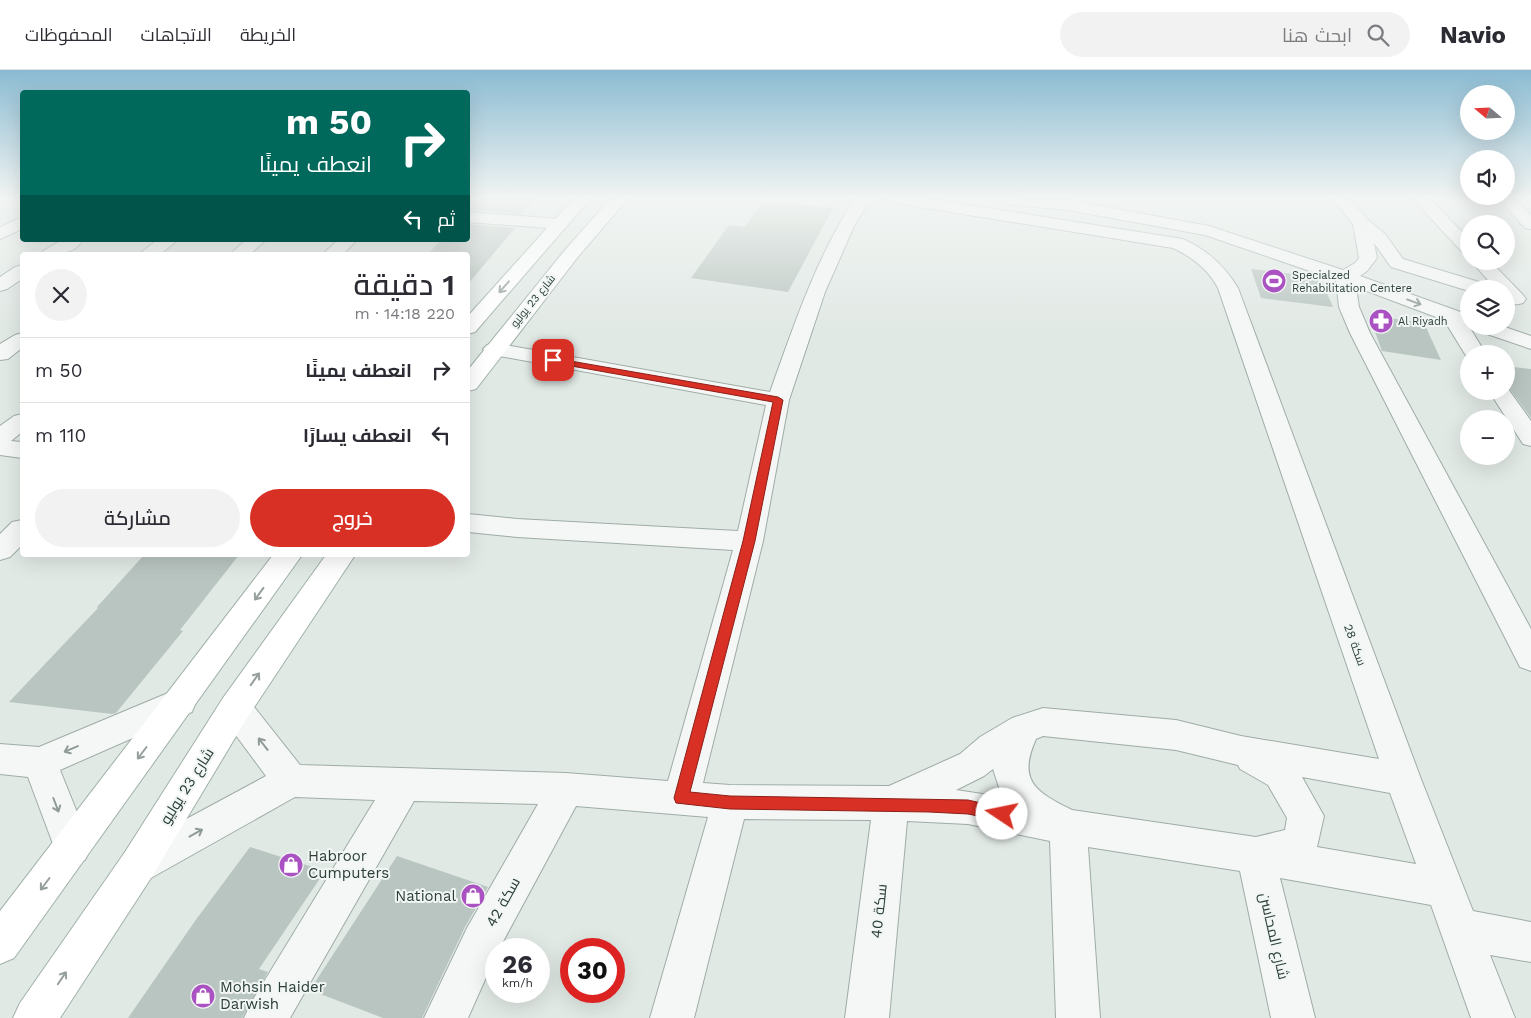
<!DOCTYPE html>
<html lang="ar">
<head>
<meta charset="utf-8">
<style>
	:root { --surface:#fff; --page:#f2f2f3; --text:#2b2b33; --muted:#7c7c81; --line:#e1e1e2; --accent:#d93025 }
	body { margin:0; font-family:"Work Sans",Cairo,sans-serif; background:var(--page); color:var(--text); direction:rtl; height:100vh; display:flex; flex-direction:column; font-size:19px; white-space:nowrap }
	* { box-sizing:border-box; margin:0 }
	p { font-size:16px; color:var(--muted) }
	.icon { flex:none; width:28px; height:28px; fill:none; stroke:currentColor; stroke-width:2; stroke-linecap:round; stroke-linejoin:round }
	.map { position:relative; flex:1; overflow:hidden; direction:ltr }
	.drawer { position:absolute; left:20px; top:182px; width:450px; height:305px; display:flex; flex-direction:column; background:var(--surface); border-radius:5px; box-shadow:0 5px 20px #0002; direction:rtl }
	.drawer>* { flex:none }
	.top-card { position:absolute; left:20px; top:20px; width:450px; height:152px; border-radius:5px; box-shadow:0 5px 20px #0002; direction:rtl; background:#00695c; color:#fff; overflow:hidden }
	.needle { width:32px; rotate:289deg }
	.controls { position:absolute; left:1460px; top:15px; display:grid; gap:10px }
	.controls a { display:grid; place-items:center; width:55px; height:55px; border-radius:50%; background:var(--surface); box-shadow:0 5px 20px #0002; font-size:25px }
	.speed { position:absolute; left:485px; top:868px; display:flex; gap:10px; font-size:25px; font-weight:700; text-align:center }
	.speed>* { display:grid; place-content:center; width:65px; height:65px; border-radius:50%; background:var(--surface); box-shadow:0 5px 20px #0002; line-height:1 }
	.speed small { font-size:12px; font-weight:400 }
	.speed .limit { border:8px solid #d22; background:#fff; color:#111 }
	.pin { position:absolute; display:grid; place-items:center; width:42px; height:42px; color:#fff; margin:-21px; border-radius:10px; box-shadow:0 2px 8px #0006 }
	.me { position:absolute; width:55px; margin:-28px; rotate:281deg; stroke-linejoin:round; filter:drop-shadow(0 0 4px #0008) }
	.turn { display:flex; align-items:center; gap:18px; height:105px; padding:0 15px; font-size:22px }
	.turn .icon { width:65px; height:65px; stroke-width:2.5 }
	.turn b { display:block; font-size:35px; line-height:42px }
	.then { display:flex; align-items:center; height:48px; padding:0 15px; background:#0003; gap:10px; font-size:19px }
	.round { display:grid; place-items:center; flex:none; width:52px; height:52px; border-radius:26px; background:var(--page) }
	.headline { display:flex; align-items:center; justify-content:space-between; height:85px; padding:0 15px }
	h1 { font-size:30px; font-weight:600; line-height:38px }
	.button { display:flex; gap:10px; margin-top:auto; padding:10px 15px }
	.button a { flex:1; height:58px; border-radius:30px; background:var(--accent); color:#fff; font-size:20px; font-weight:600; line-height:58px; text-align:center }
	.button a+a { background:var(--page); color:var(--text) }
	ul { padding:0; list-style:none }
	li { display:flex; align-items:center; gap:15px; height:65px; padding:0 15px; border-top:1px solid var(--line) }
	li div { flex:1 }
	li b { display:block; font-size:19px }
	li em { font-style:normal }
	header { display:flex; align-items:center; gap:30px; box-sizing:border-box; height:70px; padding:0 25px; background:var(--surface); border-bottom:1px solid var(--line) }
	header strong { font-size:24px }
	nav { display:flex; gap:28px; margin-inline-start:auto; font-size:18px }
	.search { width:350px; height:45px; background:var(--page); display:flex; align-items:center; gap:12px; box-sizing:border-box; padding:0 18px; border-radius:28px; color:var(--muted); font-size:19px }
	.map>svg:first-child { display:block }
</style>
</head>
<body>
<header>
<strong>Navio</strong>
<div class="search"><svg class="icon" aria-label="search" viewBox="0 0 24 24"><circle cx="10" cy="10" r="6"/><path d="M15 15l6 6"/></svg>ابحث هنا</div>
<nav><a>الخريطة</a><a>الاتجاهات</a><a>المحفوظات</a></nav>
</header>
<div class="map">
<svg width="1531" height="948" viewBox="0 0 1531 948">
	<rect width="100%" height="100%" fill="#e1e9e5"/>
	<path fill="#b9c5c0" d="M481,128H535L521,144L470,140Z
		M764,130L833,138L788,222L691,208L729,155L745,157Z
		M468,154L515,158L468,214V185H427L441,170H468Z
		M1251,199L1320,207L1333,237L1261,228Z
		M1369,245L1424,253L1441,290L1382,281Z
		M1506,296L1531,299V348L1506,314Z
		M144,485H239L180,560L183,561L116,643L112,644L9,632L98,538L97,537Z
		M250,777L325,801L259,899L268,902L242,948H128L195,851Z
		M397,786L488,817L465,857L422,948H383L310,920Z"/>
	<g fill="none" stroke-linecap="round" stroke-linejoin="round">
		<defs>
			<path id="minor" d="M855,128H880L878,131L868,133L855,154L825,222L789,330L763,471L703,713L730,715L889,716L960,684L980,667L1012,648L1043,638L1176,650L1241,666L1379,689L1218,218C1208,199 1192,187 1173,178L895,133L889,131L887,128H925L1183,169C1207,180 1224,195 1238,218L1421,709L1473,841L1531,852V892L1490,885L1515,948H1471L1431,835L1280,808L1315,948H1271L1240,801L1088,777L1100,948H1056L1050,771L968,754L907,751L889,948H845L871,750L744,749L694,948H650L708,747L576,736L499,879H496V885L468,948H424L467,858L538,734L414,731L290,948H244L251,933L375,730L295,727L151,808L138,814L125,808L119,795L125,782L266,706L223,648L219,638L223,628L235,624L247,628L300,695L566,703L668,711L733,480L517,467L468,462V444L517,449L738,461L766,335L494,285L487,283L483,279L487,275L494,273L770,322C794,255 816,188 855,128ZM1043,666L1176,680L1238,695L1240,699L1268,715L1287,748L1285,760L1256,767L1072,740C1036,722 1017,711 1036,669ZM993,699L1002,727L956,720L984,706ZM1302,707L1390,723L1416,794L1317,777L1324,746Z
				M1000,128L1068,130L1209,156L1343,200L1355,193L1359,188L1353,154L1332,128H1349L1367,149L1385,164L1403,189L1489,215L1491,219H1469V221L1391,197L1374,173L1377,188L1367,201L1360,206L1469,245V256H1502L1531,266V279L1475,260L1473,257L1470,258L1486,284H1469L1468,289L1444,250L1356,217L1359,237L1370,263L1531,559V601L1520,597L1350,263L1339,237L1336,210L1205,165L1068,140L1007,134L1001,132Z
				M1412,128H1429L1469,169V184L1463,183Z
				M1497,128H1514L1531,145V159L1525,158Z
				M468,142L559,149L565,150L567,154L565,158L559,159L468,152Z
				M22,147V159L0,169V157Z
				M62,170H83C73,185 56,185 40,185L43,181Z
				M157,170H178L159,185H138Z
				M246,170H266L249,185H229Z
				M338,170H357L342,185H322Z
				M1471,191H1490L1523,225L1526,229L1523,233C1516,235 1511,235 1506,230V219H1496Z
				M22,195V209L7,219L0,221V207L15,197Z
				M22,263V278L8,289L0,290V274L15,265Z
				M1506,316L1531,351V376L1523,374L1489,321H1506Z
				M22,344V362L11,371L22,372V388L0,385V356L14,346Z
				M22,450V475L10,487L0,490V464L12,452Z
				M180,618L192,622L196,632L192,642L60,700L91,777L85,790L72,795L59,790L28,707L0,704V674L39,677Z"/>
			<path id="major" d="M574,128H591L475,262L468,264V246Z
				M611,128H628L577,188L476,319L468,321V300L565,180Z
				M273,485H302L14,888L0,894V841Z
				M326,485H355L247,648L151,808L60,948H13L20,933L125,782L223,628Z"/>
		</defs>
		<use href="#minor" stroke="#9faca6" stroke-width="2"/>
		<use href="#major" stroke="#a0b1a9" stroke-width="2"/>
		<use href="#minor" fill="#f4f7f6" fill-rule="evenodd"/>
		<use href="#major" fill="#fff" fill-rule="evenodd"/>
	</g>
	<defs><path id="oneway-shaft" d="M-6 0H5M1.5-3L5.5 0L1.5 3" fill="none" stroke-width="1.6" stroke-linecap="round" stroke-linejoin="round" transform="scale(1.25)"/></defs>
	<g stroke="#959f9b">
		<use href="#oneway-shaft" transform="translate(504 217) rotate(131)"/>
		<use href="#oneway-shaft" transform="translate(259 524) rotate(126)"/>
		<use href="#oneway-shaft" transform="translate(255 609) rotate(-55)"/>
		<use href="#oneway-shaft" transform="translate(142 683) rotate(127)"/>
		<use href="#oneway-shaft" transform="translate(45 814) rotate(127)"/>
		<use href="#oneway-shaft" transform="translate(62 908) rotate(-56)"/>
	</g>
	<g stroke="#909b96">
		<use href="#oneway-shaft" transform="translate(1414 232) rotate(20)"/>
		<use href="#oneway-shaft" transform="translate(263 674) rotate(-128)"/>
		<use href="#oneway-shaft" transform="translate(71 679) rotate(157)"/>
		<use href="#oneway-shaft" transform="translate(56 735) rotate(69)"/>
		<use href="#oneway-shaft" transform="translate(196 763) rotate(-29)"/>
	</g>
	<linearGradient id="sky" x2="0" y2="1"><stop stop-color="#8bbbd2"/><stop offset="0.49" stop-color="#f2f5f3"/><stop offset="1" stop-color="#f2f5f3" stop-opacity="0"/></linearGradient>
	<rect width="1531" height="261" fill="url(#sky)"/>
	<path fill="#d93025" stroke="#8d1f18" d="M553,288L778,327L783,330L755,471L690,722L730,726L968,730L1007,739L1009,744L1007,749L1002,751L968,744L929,742L730,739L676,733L674,728L743,471L773,332L549,292V289Z"/>
	<defs>
		<symbol id="stadium-disc" viewBox="-11 -11 22 22"><circle r="9.5" fill="#ab52c2" stroke="#f1f6f4"/><path d="M0-5a6.5 5 0 1 0 0 10a6.5 5 0 1 0 0-10ZM-3.5-1.8h7v3.6h-7Z" fill="#fff"/></symbol>
		<symbol id="pharmacy-disc" viewBox="-11 -11 22 22"><circle r="9.5" fill="#ab52c2" stroke="#f1f6f4"/><path d="M-2-6h4v4h4v4h-4v4h-4v-4h-4v-4h4Z" fill="#fff"/></symbol>
		<symbol id="shop-disc" viewBox="-11 -11 22 22"><circle r="9.5" fill="#ab52c2" stroke="#f1f6f4"/><path d="M-5-2.5h2.3a2.7 3.5 0 0 1 5.4 0H5L5.5 6h-11ZM-1.5-2.5h3a1.5 2.3 0 0 0-3 0Z" fill="#fff"/></symbol>
	</defs>
	<g fill-rule="evenodd">
		<use href="#stadium-disc" x="1260" y="197" width="28" height="28"/>
		<use href="#pharmacy-disc" x="1367" y="237" width="28" height="28"/>
		<use href="#shop-disc" x="277" y="781" width="28" height="28"/>
		<use href="#shop-disc" x="459" y="812" width="28" height="28"/>
		<use href="#shop-disc" x="189" y="912" width="28" height="28"/>
	</g>
	<g text-anchor="middle" dominant-baseline="central" stroke-width="4" stroke-linejoin="round" paint-order="stroke">
		<g font-size="11" fill="#2b3f37" stroke="#f1f6f4" text-anchor="start">
			<text x="1292" y="205">Specialzed<tspan x="1292" dy="13">Rehabilitation Centere</tspan></text>
			<text x="1398" y="251">Al Riyadh</text>
		</g>
		<g font-size="11" fill="#2b3f37" stroke="#f1f6f4">
			<text transform="translate(533 231) rotate(-51)">شارع 23 يوليو</text>
		</g>
		<g font-size="12" fill="#2b3f37" stroke="#f1f6f4">
			<text transform="translate(1355 575) rotate(70)">سكة 28</text>
		</g>
		<g font-size="15" fill="#2b3f37" stroke="#f1f6f4">
			<text transform="translate(187 716) rotate(-58)">شارع 23 يوليو</text>
			<text transform="translate(503 832) rotate(-61)">سكة 42</text>
			<text transform="translate(879 841) rotate(-84)">سكة 40</text>
			<text transform="translate(1274 866) rotate(77)">شارع المحاسن</text>
		</g>
		<g font-size="15" fill="#2b3f37" stroke="#f1f6f4" text-anchor="start">
			<text x="308" y="786">Habroor<tspan x="308" dy="17">Cumputers</tspan></text>
			<text x="456" y="826" text-anchor="end">National</text>
			<text x="220" y="917">Mohsin Haider<tspan x="220" dy="17">Darwish</tspan></text>
		</g>
	</g>
</svg>
<div class="controls">
<a><svg class="needle" viewBox="-14 -14 28 28"><path d="M0-13l5 13h-10z" fill="#e53935"/><path d="M0 13l5-13h-10z" fill="#7c7c81"/></svg></a>
<a><svg class="icon" aria-label="sound" viewBox="0 0 24 24"><path d="M4 9h4l5-4v14l-5-4H4zM17 9q2 3 0 6"/></svg></a>
<a><svg class="icon" aria-label="search" viewBox="0 0 24 24"><circle cx="10" cy="10" r="6"/><path d="M15 15l6 6"/></svg></a>
<a><svg class="icon" aria-label="layers" viewBox="0 0 24 24"><path d="M12 4l9 5-9 5-9-5zM3 14l9 5 9-5"/></svg></a>
<a>+</a>
<a>−</a>
</div>
<div class="speed"><div>26<small>km/h</small></div><div class="limit">30</div></div>
<div class="pin" style="left:553px;top:290px;background:#d93025"><svg class="icon" aria-label="arrive" viewBox="0 0 24 24"><path d="M6 21V4h12l-3 4 3 4H6"/></svg></div>
<svg class="me" style="left:1002px;top:744px" viewBox="-20 -20 40 40"><circle r="19" fill="#fff"/><path d="M0-13L10 11 0 6-10 11z" fill="#d93025"/></svg>
<div class="top-card">
<div class="turn"><svg class="icon" aria-label="right" viewBox="0 0 24 24"><path d="M7 20v-9h11M14 6l5 5-5 5"/></svg><div><b>50 m</b>انعطف يمينًا</div></div>
<div class="then">ثم<svg class="icon" aria-label="left" viewBox="0 0 24 24"><path d="M17 20v-9H6M10 6l-5 5 5 5"/></svg></div>
</div>
<section class="drawer">
<div class="headline"><div><h1>1 دقيقة</h1><p>220 m · 14:18</p></div><a class="round"><svg class="icon" aria-label="close" viewBox="0 0 24 24"><path d="M6 6l12 12M18 6L6 18"/></svg></a></div>
<ul>
<li><svg class="icon" aria-label="right" viewBox="0 0 24 24"><path d="M7 20v-9h11M14 6l5 5-5 5"/></svg><div><b>انعطف يمينًا</b></div><em>50 m</em></li>
<li><svg class="icon" aria-label="left" viewBox="0 0 24 24"><path d="M17 20v-9H6M10 6l-5 5 5 5"/></svg><div><b>انعطف يسارًا</b></div><em>110 m</em></li>
</ul>
<div class="button"><a>خروج</a><a>مشاركة</a></div>
</section>
</div>
</body>
</html>
